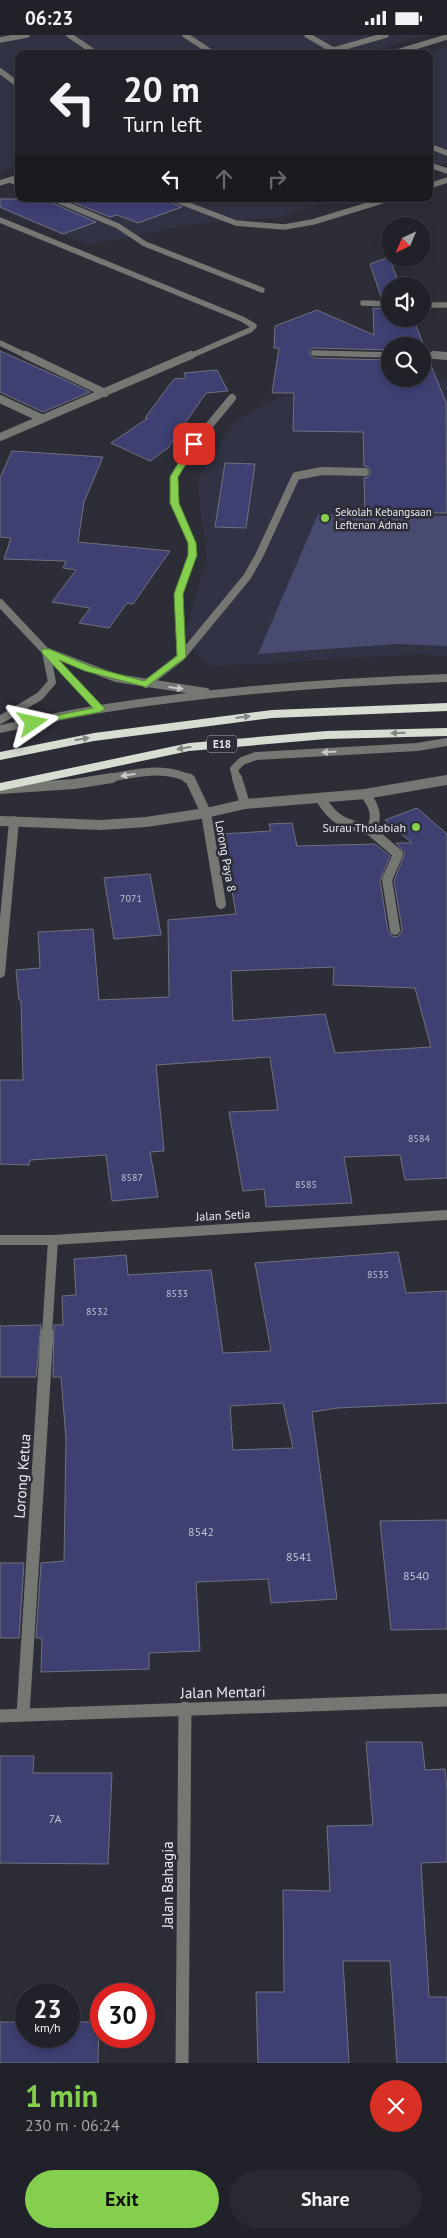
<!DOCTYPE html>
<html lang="en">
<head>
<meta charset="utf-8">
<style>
	:root { --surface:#212229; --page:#292a31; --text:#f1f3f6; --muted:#a2a4a8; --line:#3e3f46; --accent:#84d04e }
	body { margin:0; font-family:"PT Sans",sans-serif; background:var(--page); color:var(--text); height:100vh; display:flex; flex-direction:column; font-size:19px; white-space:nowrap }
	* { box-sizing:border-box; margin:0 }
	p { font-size:16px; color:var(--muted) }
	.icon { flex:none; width:28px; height:28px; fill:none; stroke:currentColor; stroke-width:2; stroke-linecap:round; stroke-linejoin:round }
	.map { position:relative; height:2028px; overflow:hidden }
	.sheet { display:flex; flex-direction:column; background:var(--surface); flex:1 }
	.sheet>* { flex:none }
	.guide { position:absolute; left:15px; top:15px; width:418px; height:152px; border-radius:10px; box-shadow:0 2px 8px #0003,0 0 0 1px var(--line); background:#212229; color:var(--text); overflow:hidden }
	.needle { width:32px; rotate:224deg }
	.controls { position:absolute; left:381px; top:182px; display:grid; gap:10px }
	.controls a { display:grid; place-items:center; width:50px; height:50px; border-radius:50%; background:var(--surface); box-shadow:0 2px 8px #0003,0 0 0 1px var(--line); font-size:25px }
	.speed { position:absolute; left:15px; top:1948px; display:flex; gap:10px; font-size:25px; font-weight:700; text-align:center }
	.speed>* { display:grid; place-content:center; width:65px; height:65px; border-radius:50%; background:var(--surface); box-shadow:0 2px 8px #0003,0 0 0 1px var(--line); line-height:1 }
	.speed small { font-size:12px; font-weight:400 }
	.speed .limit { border:8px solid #d22; background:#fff; color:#111 }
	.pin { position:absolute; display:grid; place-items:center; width:42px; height:42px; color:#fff; margin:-21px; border-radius:10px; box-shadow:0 2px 8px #0006 }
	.me { position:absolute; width:55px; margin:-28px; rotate:79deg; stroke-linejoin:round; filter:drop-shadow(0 0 4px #0008) }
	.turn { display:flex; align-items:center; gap:18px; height:105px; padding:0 25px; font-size:22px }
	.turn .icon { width:65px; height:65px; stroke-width:2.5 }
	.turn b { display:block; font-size:35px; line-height:42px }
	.lanes { display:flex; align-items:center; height:48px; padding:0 25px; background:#0003; justify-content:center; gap:25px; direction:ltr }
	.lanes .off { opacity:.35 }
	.round { display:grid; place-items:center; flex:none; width:52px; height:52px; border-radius:26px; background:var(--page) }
	.headline { display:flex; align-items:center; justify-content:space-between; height:85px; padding:0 25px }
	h1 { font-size:30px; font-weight:700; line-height:38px; color:var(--accent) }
	.cta { display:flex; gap:10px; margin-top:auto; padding:10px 25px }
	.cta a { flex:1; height:58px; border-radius:30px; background:var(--accent); color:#111; font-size:20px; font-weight:700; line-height:58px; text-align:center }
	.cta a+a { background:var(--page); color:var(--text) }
	.status { display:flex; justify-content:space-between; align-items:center; height:35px; padding:0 25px; background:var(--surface); direction:ltr }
	.status svg { height:14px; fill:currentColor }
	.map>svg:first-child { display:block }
</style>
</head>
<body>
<div class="status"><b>06:23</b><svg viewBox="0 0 49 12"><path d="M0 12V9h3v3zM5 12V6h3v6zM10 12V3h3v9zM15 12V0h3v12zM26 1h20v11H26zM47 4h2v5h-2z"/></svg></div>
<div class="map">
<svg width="447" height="2028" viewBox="0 0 447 2028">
	<rect width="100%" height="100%" fill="#2c2d37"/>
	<path fill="#313243" d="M0,0H434L409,4L366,19H19V131L0,136Z
		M447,12V128L429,134V19H422Z
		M19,156V164H337L277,183L200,188L88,210L0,175V163Z
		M447,344V621L421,619L208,632L191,611L185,597L207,522L197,445L235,386L277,363L328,350Z"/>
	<path fill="#474b70" d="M318,479L447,481V611L396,609L258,619Z"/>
	<path fill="#3d4071" stroke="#70717d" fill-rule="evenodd" d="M0,164H49L52,168L96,187L63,199L0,172Z
		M65,164H168L171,168L182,172L138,188L117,180L110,182Z
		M389,222L400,251H390V264H382L370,229Z
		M373,273L390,274V284H413L426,315H422V311H390V315L314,313L310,315V320L314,323L390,325V344H422V325H429L446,368L447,478L365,477L364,443L368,442L371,437L368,432L364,431L363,397L293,396L294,358H272L279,313H274L275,291L317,275L374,300Z
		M0,316L61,343L90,357L43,377L0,357Z
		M217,335L228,356L206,358L168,413L150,426L111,408L148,383H145L174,344L186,343L184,338Z
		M12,416L103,422L84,467L78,507L170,516L133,569L127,568L109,593L79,588L90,573L52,567L76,535L63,533L66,526L4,524L11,503L0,502V443Z
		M225,428L255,429L246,493L215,492Z
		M417,773L447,799V1143L405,1145L400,1120L344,1122L352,1168L266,1172L264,1154L243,1156L229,1077L278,1075L270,1022L156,1030L164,1116L150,1117L158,1162L112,1166L106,1120L30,1125L29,1130L0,1129V1045H23L21,965H19L16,935L40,933L38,897L93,894L99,965L169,962L168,885L236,879L222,799L271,796L269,789L292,788L297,811L375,809L390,821L380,846L388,896L392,901L397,902L401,898L402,894L394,846L405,818L396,808H412L385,785ZM334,932L333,950L415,953L431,1012L335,1018L325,979L233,986L231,936Z
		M150,839L161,900L114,904L104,843Z
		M398,1217L406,1258L447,1256V1368L338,1373L312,1377L337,1564L271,1568L268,1544L196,1547L200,1616L149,1618V1634L41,1637L42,1603H36L41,1528L64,1526L66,1404L61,1342H53L54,1290H63L62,1261L76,1260L74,1224L126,1220L128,1240L211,1235L223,1318L271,1316L255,1228ZM283,1368L293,1413L233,1415L230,1371Z
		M41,1290L36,1342H0V1291Z
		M447,1485V1594L391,1595L380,1486Z
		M0,1528H24L19,1603H0Z
		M366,1707H422L425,1735L445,1734L447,1754V1827L421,1828L429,1962H447V2028H397L390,1926H343L349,2028H258L256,1957H284L283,1855L330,1856L327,1791L373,1790Z
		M0,1721H34L33,1738H112L108,1829L0,1828Z
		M0,1987H26V2001H69V1987H99L98,2028H0Z"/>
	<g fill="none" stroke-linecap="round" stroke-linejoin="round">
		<path stroke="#747772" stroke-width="5.5" d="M69,0L97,19
			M185,0L214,19
			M307,0L333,15
			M0,5L27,0
			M320,19L386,0
			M429,111L447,118
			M429,130L447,136
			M10,145L19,149
			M429,151L447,145
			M54,164L118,191L145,209L262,255
			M173,164L236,188L284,192L313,187L388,164
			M0,185L242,284L254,291L250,295L188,322
			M0,308L29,322"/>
		<path stroke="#747772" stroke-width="8" d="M26,320L105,358
			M0,364L41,383
			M0,402L191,320
			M181,622L247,542L259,521L296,441L322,436L365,437"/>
		<path stroke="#747772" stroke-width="5.5" d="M391,19L447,2
			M0,36L19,50
			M0,148L19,142
			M363,268L390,269
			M422,270H447
			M314,318L390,320
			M422,320L447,321"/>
		<path stroke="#747772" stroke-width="8" d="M434,320L447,321
			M0,568L100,674
			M45,616L116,643L206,657
			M146,649L181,622L179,559L192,520V508L175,468L174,442L194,409L232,363
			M0,685L40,661L52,647L46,617
			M0,694C33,687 67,679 100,674C215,656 331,647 447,643
			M104,744C134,739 162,730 190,744
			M237,744L234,734L242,726L256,721L417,712L447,707"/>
		<path stroke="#747772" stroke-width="10" d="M187,743L190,744L206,778L221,869
			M237,743L245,769
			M0,754L74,749L112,743
			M365,759C375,772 378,781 371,796L398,819L387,845L395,895
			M320,763C336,788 344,788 371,796
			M0,786L101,790L146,787L206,778L245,769L365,759L447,745
			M0,938L14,786
			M0,1205H53L447,1180
			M47,1299L53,1205"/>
		<path stroke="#747772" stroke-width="13" d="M23,1680L47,1298
			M0,1681L447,1665
			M182,2028L185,1673"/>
		<path fill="#d6ded2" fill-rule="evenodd" d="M447,668V676L272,683L94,706L0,725V717L94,698L272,675Z
			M447,693V701L326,704L189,716L0,756V748L189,708L326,696Z"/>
	</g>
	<defs><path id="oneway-solid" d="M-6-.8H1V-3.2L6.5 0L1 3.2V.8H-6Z" transform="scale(1.25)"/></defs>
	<g fill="#c6c8cb">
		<use href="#oneway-solid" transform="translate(176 653) rotate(7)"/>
		<use href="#oneway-solid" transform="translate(329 717) rotate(177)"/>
		<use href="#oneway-solid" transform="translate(128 740) rotate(171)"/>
	</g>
	<g fill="#818684">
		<use href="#oneway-solid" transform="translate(243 682) rotate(-7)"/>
		<use href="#oneway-solid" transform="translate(398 698) rotate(179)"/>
		<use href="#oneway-solid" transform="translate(82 704) rotate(-10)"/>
		<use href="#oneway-solid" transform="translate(184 713) rotate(170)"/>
	</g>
	<path fill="#84d04e" stroke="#568733" d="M191,407L198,409L178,442L179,468L196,508L197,520L183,559L186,622L146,652L85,636L59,625L105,674L100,677L30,690V686L93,673L42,618V614H49L92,632L144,646L177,621L174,559L188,520V508L170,468V442Z"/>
	<g fill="#84d04e" stroke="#2c2d37" stroke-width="2">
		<circle cx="325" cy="483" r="5"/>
		<circle cx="416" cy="792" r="5"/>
	</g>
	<g text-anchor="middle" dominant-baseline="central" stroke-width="5" stroke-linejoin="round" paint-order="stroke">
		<g font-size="10" fill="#bec0d1">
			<text x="131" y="863">7071</text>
			<text x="419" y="1103">8584</text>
			<text x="132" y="1142">8587</text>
			<text x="306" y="1149">8585</text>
			<text x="378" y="1239">8535</text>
			<text x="177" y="1258">8533</text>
			<text x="97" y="1276">8532</text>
		</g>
		<g font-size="11" fill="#e9eaf1" stroke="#2c2d37" text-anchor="start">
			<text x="335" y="477">Sekolah Kebangsaan<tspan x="335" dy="13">Leftenan Adnan</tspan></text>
		</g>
		<rect fill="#2c2d37" stroke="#b0b1b9" stroke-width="1" x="207" y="700.5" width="30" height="17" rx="4"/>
		<g font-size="11" font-weight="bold" fill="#e9eaf1">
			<text x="222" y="709">E18</text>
		</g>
		<g font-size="12" fill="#e9eaf1" stroke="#2c2d37" text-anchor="end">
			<text x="406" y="792">Surau Tholabiah</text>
		</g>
		<g font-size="12" fill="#e9eaf1" stroke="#2c2d37">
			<text transform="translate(226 821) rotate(80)">Lorong Paya 8</text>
			<text transform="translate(223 1180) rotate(-3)">Jalan Setia</text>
		</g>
		<g font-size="12" fill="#bec0d1">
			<text x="201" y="1496">8542</text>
			<text x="299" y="1521">8541</text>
			<text x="416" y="1540">8540</text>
			<text x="55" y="1783">7A</text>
		</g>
		<g font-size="15" fill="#e9eaf1" stroke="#2c2d37">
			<text transform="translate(22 1441) rotate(-86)">Lorong Ketua</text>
			<text transform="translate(223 1657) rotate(-1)">Jalan Mentari</text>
			<text transform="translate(167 1850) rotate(-90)">Jalan Bahagia</text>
		</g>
	</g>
</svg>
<div class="controls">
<a><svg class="needle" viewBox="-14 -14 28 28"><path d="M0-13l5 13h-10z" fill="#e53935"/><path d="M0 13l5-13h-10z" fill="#a2a4a8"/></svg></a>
<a><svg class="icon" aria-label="sound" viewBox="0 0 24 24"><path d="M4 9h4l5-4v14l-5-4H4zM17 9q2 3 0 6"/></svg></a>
<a><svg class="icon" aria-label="search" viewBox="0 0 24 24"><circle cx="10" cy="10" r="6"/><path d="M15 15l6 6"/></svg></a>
</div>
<div class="speed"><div>23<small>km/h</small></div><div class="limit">30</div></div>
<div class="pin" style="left:194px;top:409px;background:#d93025"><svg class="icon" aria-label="arrive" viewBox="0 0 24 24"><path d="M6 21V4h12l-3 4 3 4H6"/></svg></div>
<svg class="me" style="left:33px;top:688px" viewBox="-20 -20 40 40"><path d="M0-17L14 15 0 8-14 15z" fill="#84d04e" stroke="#fff" stroke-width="4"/></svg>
<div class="guide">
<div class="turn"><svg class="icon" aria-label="left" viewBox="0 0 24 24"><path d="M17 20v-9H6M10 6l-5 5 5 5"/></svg><div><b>20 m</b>Turn left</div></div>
<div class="lanes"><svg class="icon" aria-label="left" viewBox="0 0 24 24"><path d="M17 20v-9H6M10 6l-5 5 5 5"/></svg><svg class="icon off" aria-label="ahead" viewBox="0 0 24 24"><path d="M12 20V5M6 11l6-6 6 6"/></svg><svg class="icon off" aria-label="right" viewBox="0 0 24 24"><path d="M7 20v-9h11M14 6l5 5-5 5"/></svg></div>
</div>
</div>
<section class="sheet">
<div class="headline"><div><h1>1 min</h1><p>230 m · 06:24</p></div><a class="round" style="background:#d93025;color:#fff"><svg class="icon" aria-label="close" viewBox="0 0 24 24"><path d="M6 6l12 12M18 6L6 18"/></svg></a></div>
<div class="cta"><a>Exit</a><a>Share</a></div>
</section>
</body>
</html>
